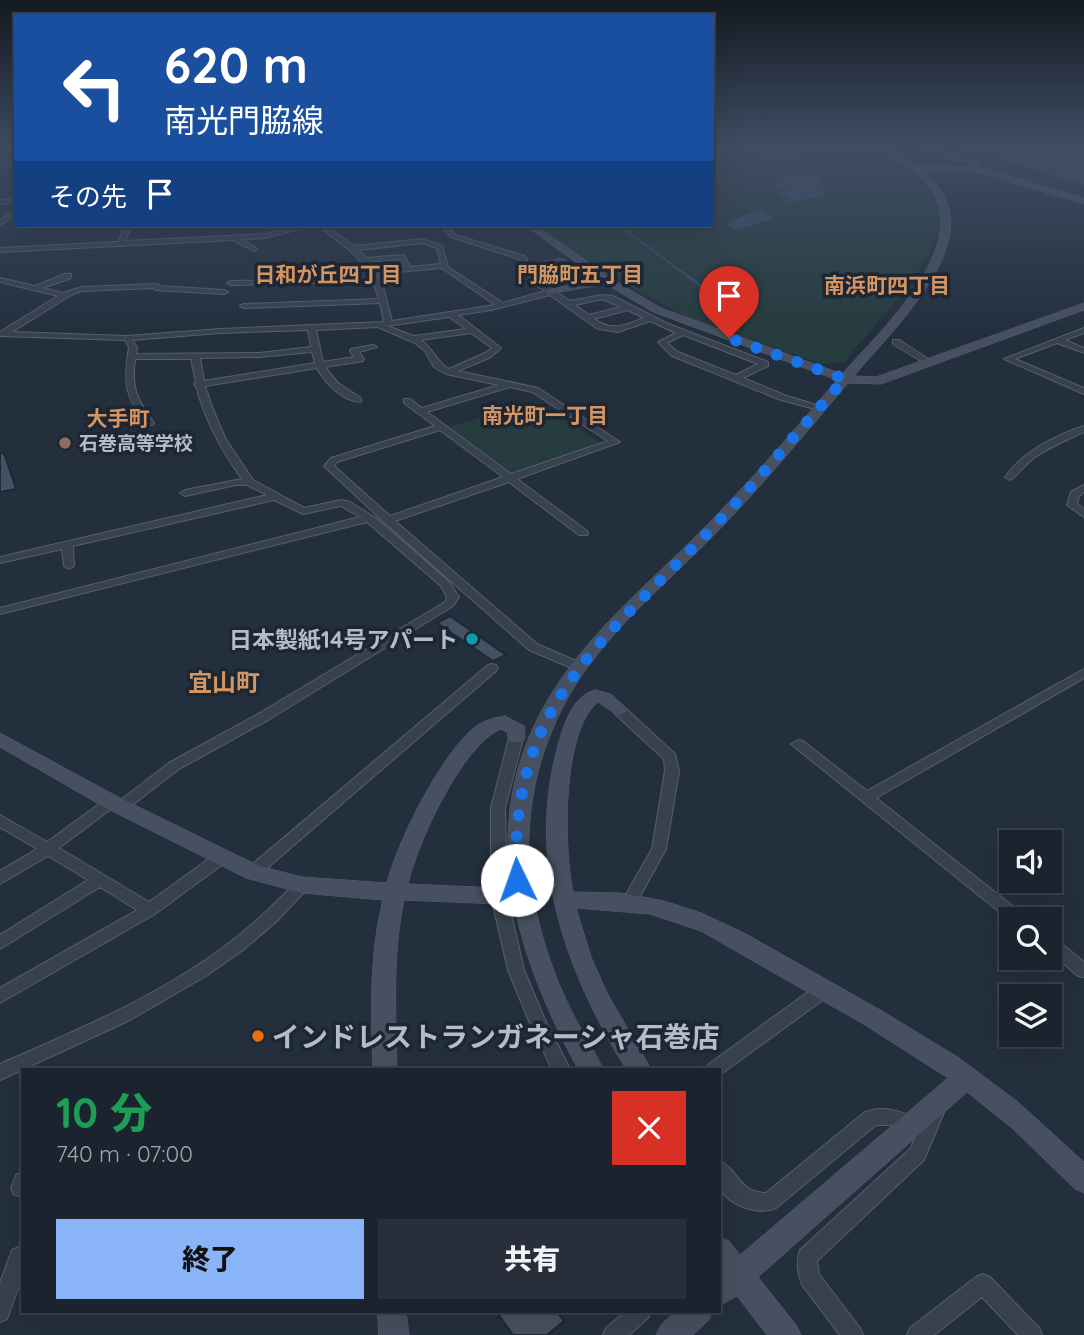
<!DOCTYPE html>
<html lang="ja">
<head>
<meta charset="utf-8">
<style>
	:root { --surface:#1b232e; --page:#282f3a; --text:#f1f3f6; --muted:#a0a4aa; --line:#39404a; --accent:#8ab4f8 }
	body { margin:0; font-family:Quicksand,"Noto Sans JP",sans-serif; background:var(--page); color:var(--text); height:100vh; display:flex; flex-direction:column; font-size:26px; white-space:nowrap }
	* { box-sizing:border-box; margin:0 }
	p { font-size:23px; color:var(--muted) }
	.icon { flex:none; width:38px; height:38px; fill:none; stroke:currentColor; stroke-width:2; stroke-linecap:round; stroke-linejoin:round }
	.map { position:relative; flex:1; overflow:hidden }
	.sheet { position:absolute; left:21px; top:1068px; width:700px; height:245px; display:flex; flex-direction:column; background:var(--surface); border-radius:0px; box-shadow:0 7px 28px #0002,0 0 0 2px var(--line) }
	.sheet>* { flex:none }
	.guide { position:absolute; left:14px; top:14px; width:700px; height:214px; border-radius:0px; box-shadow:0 7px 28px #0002,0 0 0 2px var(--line); background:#1a4fa0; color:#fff; overflow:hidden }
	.controls { position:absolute; left:999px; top:830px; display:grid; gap:14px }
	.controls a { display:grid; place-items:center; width:63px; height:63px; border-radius:0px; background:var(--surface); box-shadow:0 7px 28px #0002,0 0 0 2px var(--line); font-size:35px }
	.pin { position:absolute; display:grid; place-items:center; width:60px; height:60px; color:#fff; margin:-72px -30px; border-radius:50% 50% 50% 0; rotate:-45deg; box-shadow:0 0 7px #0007 }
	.pin .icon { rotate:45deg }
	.me { position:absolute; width:77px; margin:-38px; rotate:357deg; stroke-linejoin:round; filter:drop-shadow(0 0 5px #0008) }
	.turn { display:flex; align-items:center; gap:24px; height:147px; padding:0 35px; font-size:32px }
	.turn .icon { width:91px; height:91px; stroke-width:2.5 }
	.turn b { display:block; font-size:49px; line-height:60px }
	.then { display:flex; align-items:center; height:66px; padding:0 35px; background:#0003; gap:14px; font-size:26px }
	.round { display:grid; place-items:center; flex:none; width:74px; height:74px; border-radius:0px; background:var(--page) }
	.headline { display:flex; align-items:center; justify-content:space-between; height:119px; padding:0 35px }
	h1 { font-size:42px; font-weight:800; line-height:52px; color:#1e9e55 }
	.cta { display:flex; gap:14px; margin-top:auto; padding:14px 35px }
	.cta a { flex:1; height:80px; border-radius:0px; background:var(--accent); color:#111; font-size:28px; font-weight:800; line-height:80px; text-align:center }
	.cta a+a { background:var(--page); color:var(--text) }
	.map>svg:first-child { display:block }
</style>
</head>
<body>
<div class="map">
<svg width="1084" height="1335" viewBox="0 0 1084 1335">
	<rect width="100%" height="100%" fill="#242f3e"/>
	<path fill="#263c3f" d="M712,144H866L906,169L931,191L941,219L930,253L908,287L844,362L822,364L688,318L628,286L627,282L606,272L539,226H712Z
		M536,401L601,443L512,473L449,427Z"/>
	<path fill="#394c67" d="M712,144H790L798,149L808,164L780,166L764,161L766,160C759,156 724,152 712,149Z
		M948,144H1084V185L947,144Z
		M812,170L825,188L823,197L774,204L789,199L778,194L787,190L774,186V182L787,174Z
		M758,210L774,218L735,230L725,224Z"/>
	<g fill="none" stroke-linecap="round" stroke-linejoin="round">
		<path stroke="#394c67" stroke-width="2" d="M621,227L690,278"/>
		<path stroke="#394c67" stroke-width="2.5" d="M687,276L712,293"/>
	</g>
	<path fill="#455162" stroke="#1f2835" stroke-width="2" d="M0,453H4L16,489L0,492Z
		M450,616L506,655L493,661L437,623Z
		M496,1311H556L564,1321L547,1335H513Z"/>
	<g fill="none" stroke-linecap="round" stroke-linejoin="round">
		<defs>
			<path id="street" d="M16,161V165L0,167V163Z
				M16,198V202L0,204V200Z
				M16,209V214L0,225V220Z
				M125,226H131L125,241L265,234L300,226H311L265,238L242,239L256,248L257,249L254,251L233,240L0,252V248L118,242Z
				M319,226H326L355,246L423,239L442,246L448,267L503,303L545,291L534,284L519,259L451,237L440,226H447L455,235L525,256L529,264L562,259L578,270V274L543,283L570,301L602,295L613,296L666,323L768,362V366L743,378L787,396L823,407L819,410L781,400L672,356L658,342L676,333L650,321L618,332L598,329L550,295L491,310L458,315L501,348L491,357L458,371L538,388L620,442L517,479L587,531L588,533L587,535H579L509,482L395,521L537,644L583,664L585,667L579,671L529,650L384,522L324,466L331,458L435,426L404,403V399H410L422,408L499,385L446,374L434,367L425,351L415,343L378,327L316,330L323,362L354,357L350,351L351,349L373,345L377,347L359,352L364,359L363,361L325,367L338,383L361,398V402C344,402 325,383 317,368L205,386L212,407L225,438L253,480L304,508L341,500L350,502L377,519L449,582L459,597L453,606L268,720L179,769L127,809H117L115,806L59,848L149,902L217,853L222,852L227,853L229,857L227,861L155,914L0,1003V988L137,910L100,887L0,949V935L88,880L48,856L0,884V871L37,849L0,827V815L47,842L106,799H116L118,802L169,763L258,714L445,602L447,597L441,586L367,522L0,614V608L360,517L341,506L303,514L274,500L73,546L74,566L69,569L64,566L62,549L0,563V557L267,495L247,485H236L185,496L180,493L185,490L242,479C222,451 205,420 196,386L194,384L196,382L191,359H135C131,388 137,400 154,423L152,425H146C125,395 123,383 129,347L125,340L0,336V332L58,296L0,282V278L35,286L65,274H71V278L43,288L63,293L82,287L156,284L160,286L224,290L228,292L224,294L156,290L153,288L82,291L71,295L12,332L127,336L220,329L384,322L380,303L244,308L240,306L244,304L379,299L373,282L231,285L227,283L231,281L371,278C356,249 340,245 319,226ZM422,243L437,248L441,264L410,267L404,255L366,258L359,250ZM399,259L404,267L374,270L369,262ZM558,263L569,271L539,279L532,267ZM442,268L495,305L392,321L381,280L376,274ZM602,299L621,307L589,315L575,305ZM628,310L644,318C624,325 614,332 594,319ZM449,317L466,329L414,336L387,326ZM308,330L311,347L259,353L136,354L137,347L132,340L220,333ZM471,333L492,348L485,353L449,369C436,362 434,349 421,340ZM683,335L758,364L736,375L678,352L667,343ZM312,352L315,363L204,381L200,358L259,357ZM510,387L532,392L608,441L511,474L427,412ZM440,430L503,477L390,516L334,466L337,462Z
				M1084,328V333L1065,340L1084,348V353L1057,343L1015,359L1084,388V394L1004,359Z
				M893,340H899L933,362L926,364L893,344Z
				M1084,426V432C1067,440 1049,447 1034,458C1025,464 1019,475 1010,480L1005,477C1024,451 1054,436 1084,426Z
				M1084,485V492L1079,496L1077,504L1084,509V517L1067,505L1071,492Z
				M492,664L496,665L498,668L496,671L258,876L253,878L248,876L246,872L248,868L488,665Z
				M1084,669V678L876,798L1024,915L1027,919H1012V922L791,744L798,740L803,741L867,791Z
				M619,706L624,707L675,754L679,771L666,849L634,907L629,909L624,907L621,903L652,849L665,771L664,759L614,713L613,710Z
				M516,734L523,738L505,808L507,896L524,970L545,1020L570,1069H552L529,1021L508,970L491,896V808L509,738Z
				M302,879L307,881L309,885L307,889L277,921L243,950L206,976L128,1021L0,1080V1064C80,1029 164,994 233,940C256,922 277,902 297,881Z
				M1050,937L1056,939L1084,962V977L1078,976L1050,952Z
				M825,982L831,984L833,989L831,994L721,1074L719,1075V1069H706L709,1064L819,984Z
				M935,1104L941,1106L944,1112L924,1160L817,1261L819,1274L860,1328L863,1335H840L802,1285C798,1274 796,1261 800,1250L911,1148L918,1131L912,1133L892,1125H876L776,1208C757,1216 725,1205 719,1184C718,1178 719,1168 719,1161C740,1170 737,1192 766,1193L865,1112C884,1105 900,1111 918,1119L921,1125L929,1106Z
				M23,1172V1197L13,1194L11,1188L16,1175Z
				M19,1247L23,1249V1275L7,1319L0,1322V1283L12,1250Z
				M983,1274L990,1277L1039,1328L1042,1335H1018L982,1297L934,1335H907L910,1328L976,1277Z
				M626,1311H651L648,1318L629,1335H603L606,1328Z"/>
			<path id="secondary" d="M873,144H883L918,166L980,167L1084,198V204L979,173L924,172C933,181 942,190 947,202C969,259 887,336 854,376L876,377L1084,303V310L881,384L848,383C805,434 762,486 715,534C672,578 623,618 587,668C534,742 516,831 538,919C546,953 559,987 575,1018C584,1035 595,1051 603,1069H578C503,931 469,793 576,659C612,613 657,575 698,534C747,485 792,433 837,380L653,312L606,284L547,294V290L599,279L526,226H537L620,284L661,308L842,374C878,333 974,245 929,187C914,167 891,159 873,144Z
				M910,144H923L981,164L974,166Z
				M595,690L611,694L628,710L619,716L598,702C561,732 564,849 573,892L621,893L664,901L701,913L746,934L882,1011L959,1058L1018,1102L1084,1162V1193L1075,1189L1012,1128L967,1092L758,1277L796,1325L801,1335H767L737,1296L719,1306V1237L729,1241L740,1255L948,1078L865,1025L701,931L650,914L576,908L591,957L607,993L651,1069H626C565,970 526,862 558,745C564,725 572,696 595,690Z
				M505,716L524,726L525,738L523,742H509L507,732L501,729C462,745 417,844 408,884L499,888L507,890L510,896L507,902L499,904L404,900C392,956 396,1013 397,1069H373C371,1013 369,955 383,900L302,893L246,878L104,807L0,747V733L118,797L259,866L302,877L387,883C397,842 441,754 475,727C484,720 494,718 505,716Z
				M378,1311H406L409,1335H379Z
				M676,1311H713L708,1321L693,1335H656L661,1325Z"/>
		</defs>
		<use href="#street" stroke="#565f6c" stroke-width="2"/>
		<use href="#secondary" stroke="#565f6c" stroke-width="1"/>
		<use href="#street" fill="#38414e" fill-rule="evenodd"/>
		<use href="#secondary" fill="#465061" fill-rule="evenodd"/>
	</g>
	<linearGradient id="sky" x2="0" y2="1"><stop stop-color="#141a22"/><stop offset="0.44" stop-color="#3f4d63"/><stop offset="1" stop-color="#3f4d63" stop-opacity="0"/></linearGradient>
	<rect width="1084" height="331" fill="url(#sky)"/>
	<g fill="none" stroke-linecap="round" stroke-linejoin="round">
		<path stroke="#1a73e8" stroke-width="12" stroke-dasharray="0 21.6" d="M517,880C507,702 608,638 718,522C762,476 802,426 845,379L729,338"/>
	</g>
	<circle fill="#8d6e63" stroke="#1d2633" stroke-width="2.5" cx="65" cy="443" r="7"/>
	<circle fill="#0f9aa8" stroke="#1d2633" stroke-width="2.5" cx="472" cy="639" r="7"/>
	<circle fill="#e8710a" stroke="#1d2633" stroke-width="2.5" cx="258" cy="1036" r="7"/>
	<g text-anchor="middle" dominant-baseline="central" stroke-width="7" stroke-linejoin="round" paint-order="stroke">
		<g font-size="19" font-weight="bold" fill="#b4bcc9" stroke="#1d2633" text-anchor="start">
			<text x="79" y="443">石巻高等学校</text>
		</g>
		<g font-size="21" font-weight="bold" fill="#d59563" stroke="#1d2633">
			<text x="328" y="274">日和が丘四丁目</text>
			<text x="580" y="274">門脇町五丁目</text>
			<text x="887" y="285">南浜町四丁目</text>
			<text x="545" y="415">南光町一丁目</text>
			<text x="118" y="418">大手町</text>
		</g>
		<g font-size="23" font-weight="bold" fill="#b4bcc9" stroke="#1d2633" text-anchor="end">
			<text x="458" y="639">日本製紙14号アパート</text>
		</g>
		<g font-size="24" font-weight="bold" fill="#d59563" stroke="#1d2633">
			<text x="224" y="682">宜山町</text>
		</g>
		<g font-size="28" font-weight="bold" fill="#b4bcc9" stroke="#1d2633" text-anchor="start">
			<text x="272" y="1036">インドレストランガネーシャ石巻店</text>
		</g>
	</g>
</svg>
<div class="controls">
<a><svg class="icon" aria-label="sound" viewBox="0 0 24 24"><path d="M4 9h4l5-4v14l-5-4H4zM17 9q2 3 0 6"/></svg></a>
<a><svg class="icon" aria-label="search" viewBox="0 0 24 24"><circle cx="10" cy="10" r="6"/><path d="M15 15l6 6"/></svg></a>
<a><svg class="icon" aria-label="layers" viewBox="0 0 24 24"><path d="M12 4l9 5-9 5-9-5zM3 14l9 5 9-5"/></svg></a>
</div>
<div class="pin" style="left:729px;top:338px;background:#d93025"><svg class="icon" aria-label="arrive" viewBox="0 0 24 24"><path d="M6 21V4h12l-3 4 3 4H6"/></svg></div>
<svg class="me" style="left:517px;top:880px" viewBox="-20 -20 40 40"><circle r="19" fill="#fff"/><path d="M0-13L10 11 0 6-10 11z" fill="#1a73e8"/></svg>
<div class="guide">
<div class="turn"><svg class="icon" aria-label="left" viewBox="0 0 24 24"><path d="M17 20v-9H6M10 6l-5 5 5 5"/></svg><div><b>620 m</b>南光門脇線</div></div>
<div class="then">その先<svg class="icon" aria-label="arrive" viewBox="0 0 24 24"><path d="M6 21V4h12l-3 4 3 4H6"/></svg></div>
</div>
<section class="sheet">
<div class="headline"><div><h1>10 分</h1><p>740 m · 07:00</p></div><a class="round" style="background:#d93025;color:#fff"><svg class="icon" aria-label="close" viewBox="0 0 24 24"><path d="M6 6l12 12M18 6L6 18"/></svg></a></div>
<div class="cta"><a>終了</a><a>共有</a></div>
</section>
</div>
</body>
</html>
